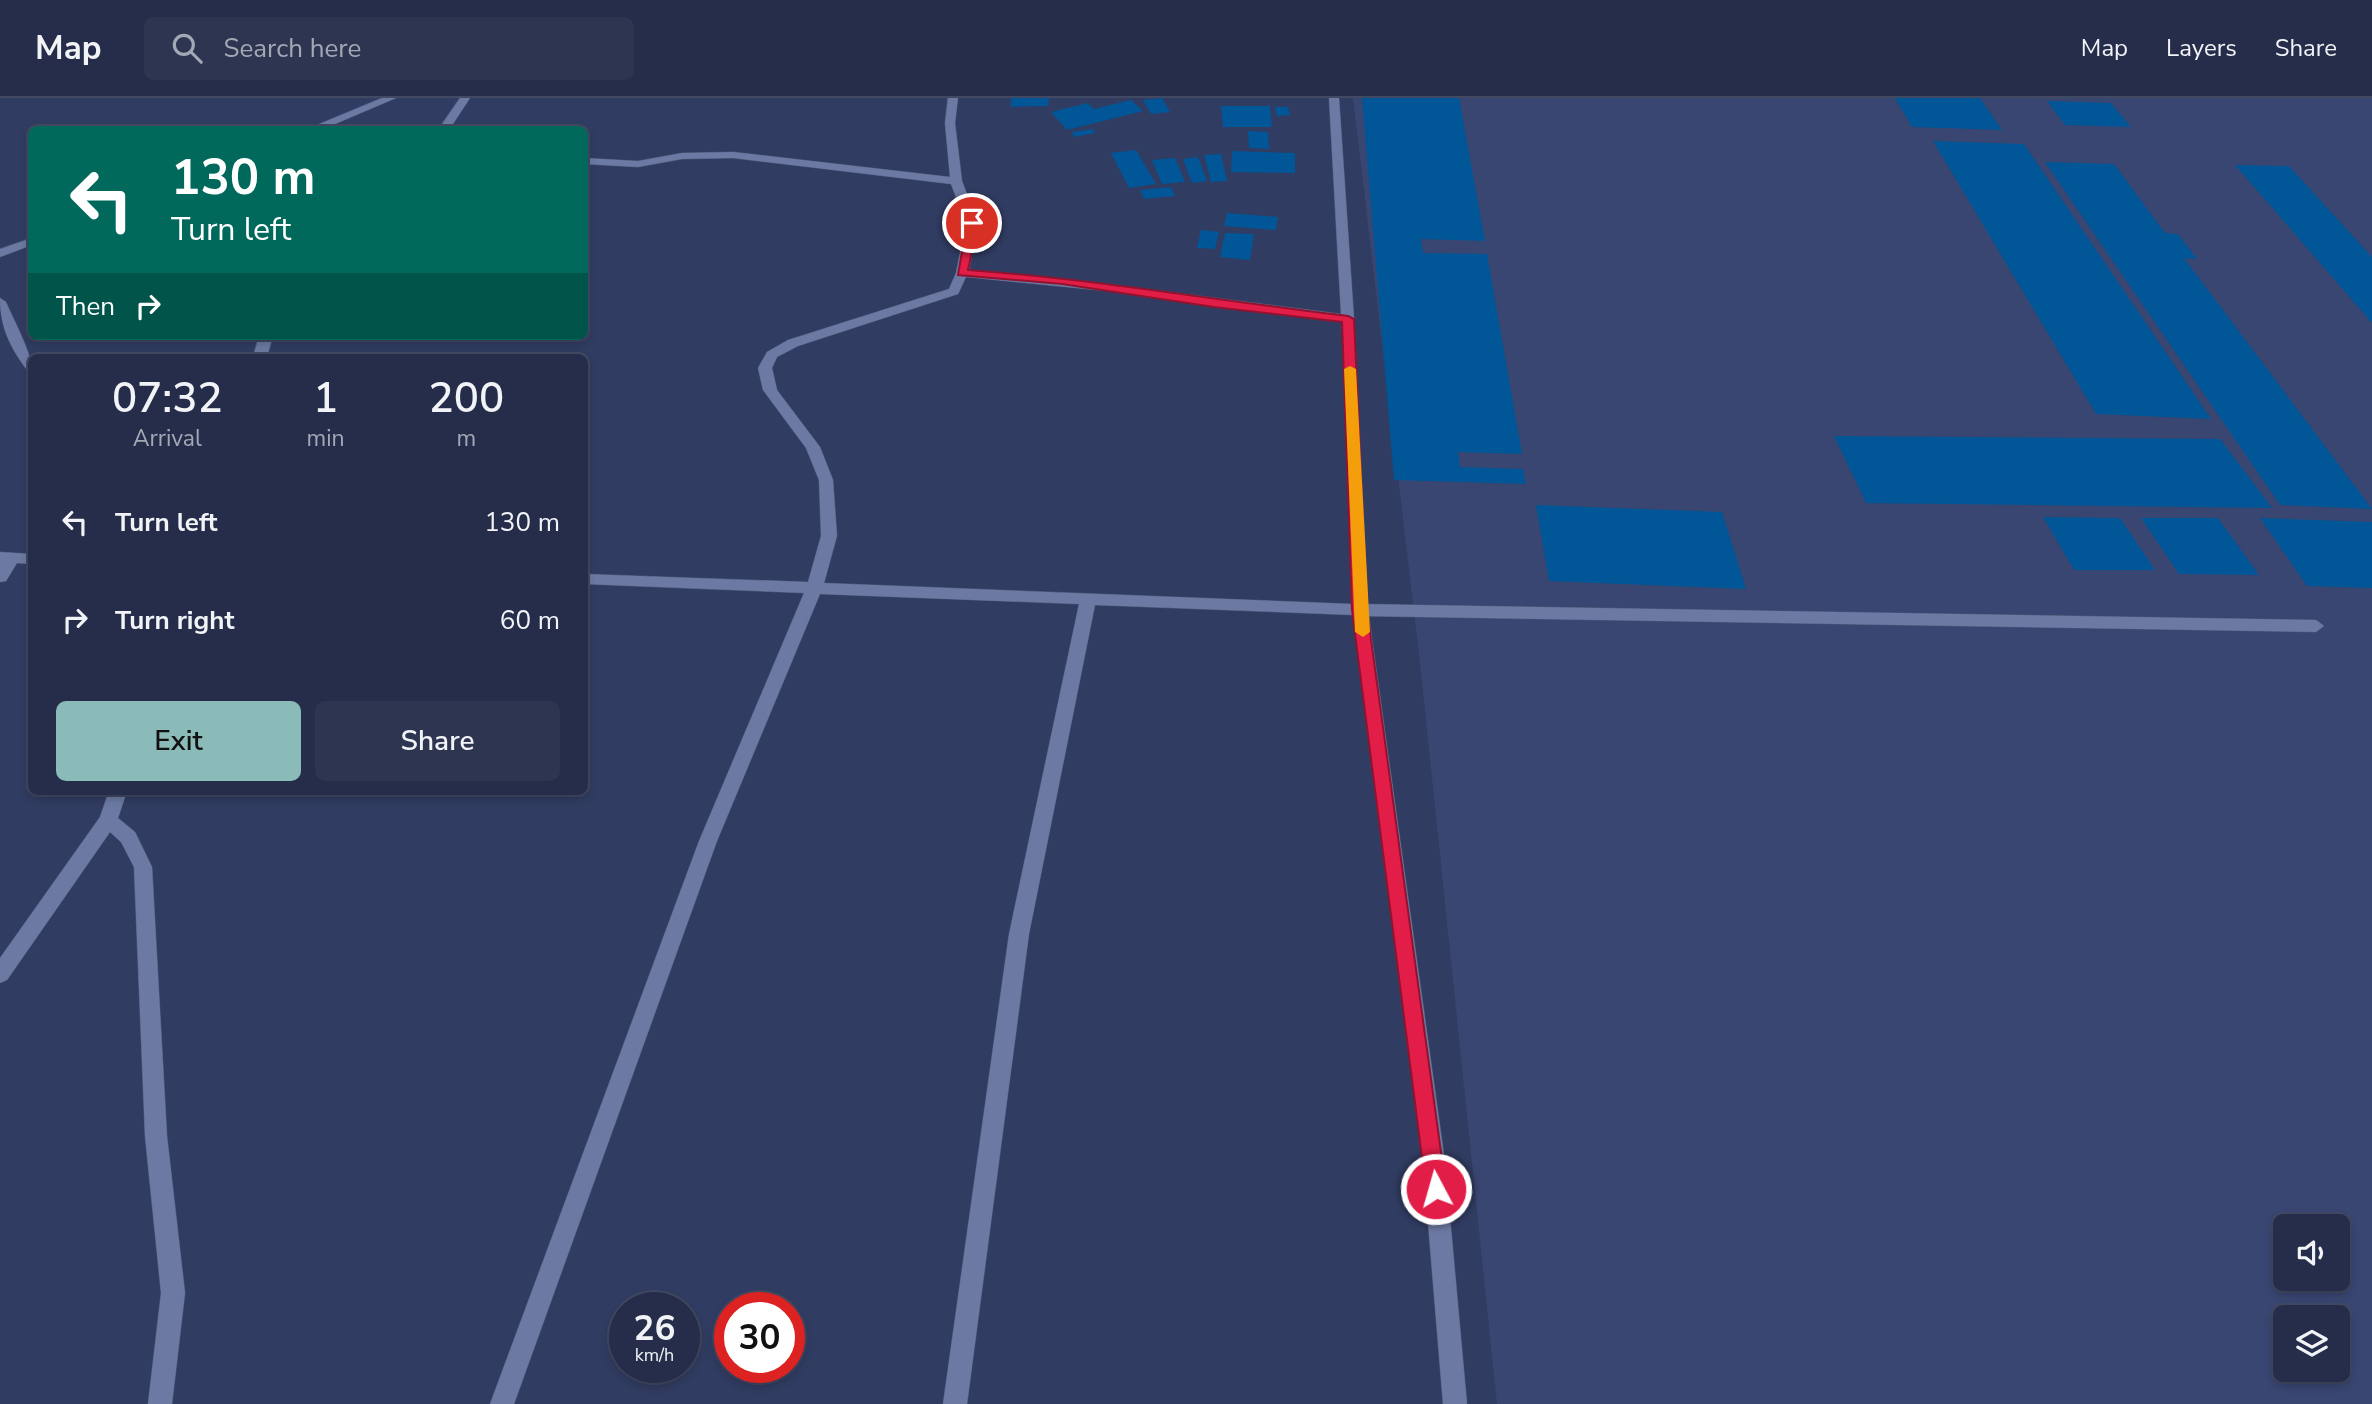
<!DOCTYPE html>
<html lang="en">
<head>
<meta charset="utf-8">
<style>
	:root { --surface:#252d4a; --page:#2d3551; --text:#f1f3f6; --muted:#a3a8b5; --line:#424962; --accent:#8bbbb9 }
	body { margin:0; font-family:"Nunito Sans",sans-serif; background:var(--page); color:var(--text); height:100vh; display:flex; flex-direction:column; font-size:26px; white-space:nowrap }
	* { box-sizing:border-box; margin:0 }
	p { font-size:23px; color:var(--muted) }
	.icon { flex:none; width:38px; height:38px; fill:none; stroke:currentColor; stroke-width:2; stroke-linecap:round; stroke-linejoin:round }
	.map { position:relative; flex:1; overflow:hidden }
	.drawer { position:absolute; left:28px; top:256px; width:560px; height:441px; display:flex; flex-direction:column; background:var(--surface); border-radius:10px; box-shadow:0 4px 10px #0003,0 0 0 2px var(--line) }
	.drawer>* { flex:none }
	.hud { position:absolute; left:28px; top:28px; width:560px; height:214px; border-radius:10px; box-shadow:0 4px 10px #0003,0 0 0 2px var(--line); background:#00695c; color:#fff; overflow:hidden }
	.tools { position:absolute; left:2273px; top:1116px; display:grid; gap:14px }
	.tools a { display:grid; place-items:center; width:77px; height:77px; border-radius:10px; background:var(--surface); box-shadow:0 4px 10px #0003,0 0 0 2px var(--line); font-size:35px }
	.speed { position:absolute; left:609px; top:1194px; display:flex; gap:14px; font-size:35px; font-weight:700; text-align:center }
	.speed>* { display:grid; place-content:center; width:91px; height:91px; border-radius:50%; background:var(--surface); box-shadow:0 4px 10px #0003,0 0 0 2px var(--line); line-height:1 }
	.speed small { font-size:18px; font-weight:400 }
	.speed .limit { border:10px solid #d22; background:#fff; color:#111 }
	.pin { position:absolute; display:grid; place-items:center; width:60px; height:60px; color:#fff; margin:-30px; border:4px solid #fff; border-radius:50%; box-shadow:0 2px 7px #0007 }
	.me { position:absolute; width:77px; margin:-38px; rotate:354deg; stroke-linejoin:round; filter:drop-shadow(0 0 5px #0008) }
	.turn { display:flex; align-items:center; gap:24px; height:147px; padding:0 28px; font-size:32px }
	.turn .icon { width:91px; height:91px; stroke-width:2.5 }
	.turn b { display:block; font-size:49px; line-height:60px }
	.then { display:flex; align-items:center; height:66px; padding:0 28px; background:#0003; gap:14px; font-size:26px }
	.eta { display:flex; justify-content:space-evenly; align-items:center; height:119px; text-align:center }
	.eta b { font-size:42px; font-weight:600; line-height:49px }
	.button { display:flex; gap:14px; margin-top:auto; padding:14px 28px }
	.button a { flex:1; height:80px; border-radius:10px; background:var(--accent); color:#111; font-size:28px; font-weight:600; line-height:80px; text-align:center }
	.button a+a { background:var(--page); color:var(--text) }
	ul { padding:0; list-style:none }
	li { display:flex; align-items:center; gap:21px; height:98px; padding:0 28px }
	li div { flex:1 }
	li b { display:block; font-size:26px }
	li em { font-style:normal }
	header { display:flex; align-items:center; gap:42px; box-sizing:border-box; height:98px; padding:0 35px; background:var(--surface); border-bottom:2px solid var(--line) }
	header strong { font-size:33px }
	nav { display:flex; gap:38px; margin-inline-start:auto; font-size:24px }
	.search { width:490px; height:63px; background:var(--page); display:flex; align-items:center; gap:18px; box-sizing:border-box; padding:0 24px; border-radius:10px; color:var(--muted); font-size:26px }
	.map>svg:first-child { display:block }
</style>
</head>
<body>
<header>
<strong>Map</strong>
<div class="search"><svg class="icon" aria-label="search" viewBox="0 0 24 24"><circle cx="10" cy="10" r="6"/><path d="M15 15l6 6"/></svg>Search here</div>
<nav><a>Map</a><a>Layers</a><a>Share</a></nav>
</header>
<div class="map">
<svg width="2372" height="1306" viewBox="0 0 2372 1306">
	<rect width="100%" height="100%" fill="#313c62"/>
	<path fill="#394671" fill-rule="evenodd" d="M1353,0H2372V1306H1497L1420,564ZM2286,1129H2338V1181H2286ZM2286,1220H2338V1272H2286Z"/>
	<path fill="#015697" d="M1011,0H1049L1048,8L1011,9Z
		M1162,0L1170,14L1151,16L1143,2Z
		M1362,0H1459L1485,143L1421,141L1423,155L1487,156L1522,356L1458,354L1460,369L1523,371L1526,386L1394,382Z
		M1895,0H1980L2002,32L1912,29Z
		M1131,2L1143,13L1067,32L1051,14L1088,5L1094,11Z
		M2047,3L2111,5L2131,29L2065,27Z
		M1221,8H1270L1272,29H1223Z
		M1275,9H1288L1290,17L1277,18Z
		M1093,31L1095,35L1074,39L1072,34Z
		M1248,33L1268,34L1269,51L1249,50Z
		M1933,43L2024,46L2211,321L2096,316Z
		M1136,52L1156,86L1129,90L1111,55Z
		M1232,53L1295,55V75L1231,74Z
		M1221,56L1227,83L1211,84L1204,57Z
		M1198,59L1207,83L1192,85L1183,61Z
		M1175,60L1185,84L1162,86L1152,62Z
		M2045,64L2114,66L2165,135L2178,136L2197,161L2184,160L2372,411L2280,407Z
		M2235,67L2289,68L2372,159V225Z
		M1171,89L1175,98L1144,101L1140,92Z
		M1227,115L1278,119L1276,132L1224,128Z
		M1201,132L1219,134L1215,151L1197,150Z
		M1225,135L1254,136L1250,162L1220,159Z
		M1834,338L2220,341L2272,410L1866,405Z
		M1536,407L1722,414L1746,491L1549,483Z
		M2043,419L2120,420L2155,472H2074Z
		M2141,420H2218L2259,477L2179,476Z
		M2260,420L2372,424V490L2307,488Z"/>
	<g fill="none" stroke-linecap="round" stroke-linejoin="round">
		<defs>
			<path id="service" d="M1360,506L2316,522L2324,528L2316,534L1360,518L1352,512Z"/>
			<path id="minor" d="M382,0H396L321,32H305Z
				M460,0H470L449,32H438Z
				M948,0H958L955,25L962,83L978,125L969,172L1107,186L1341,216L1329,0H1339L1354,221L1368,512L1445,1064L1467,1306H1443L1423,1064L1353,517L1095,507L1029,836L967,1306H943L1009,836L1079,506L820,496L717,743L514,1306H490L699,743L804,495L584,486V476L808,484L821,438L819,382L806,350L763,292L758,270L767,254L788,242L949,191L956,175L966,125L951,86L733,60L682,61L638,69L584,66V60L638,63L682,55L733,54L950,79L945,25ZM966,179L1107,193L1342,224L1352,506L824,485L837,438L833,382L820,349L777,292L772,270L777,259L798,248L958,196Z
				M32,140V147L0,159V151Z
				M0,200L6,204C14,223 32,255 32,273L27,272C10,249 0,229 0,200Z
				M259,238H273L267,259H253Z
				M0,454L32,456V466L17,465L6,483L0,484Z
				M109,693H127L118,720L135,734L152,769L167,1038L185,1195L172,1306H148L161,1195L145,1038L134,769L121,744L110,734L7,882L0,885V860L100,719Z"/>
		</defs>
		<use href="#service" stroke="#4f5878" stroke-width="1"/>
		<use href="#minor" stroke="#4f5878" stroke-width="1"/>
		<use href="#service" fill="#6c7aa3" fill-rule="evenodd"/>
		<use href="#minor" fill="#6c7aa3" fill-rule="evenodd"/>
	</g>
	<path fill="#e11d48" stroke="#92132f" stroke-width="2" d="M972,122L978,125L968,172C1095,181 1221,203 1348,218L1354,221L1367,512L1446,1091L1444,1098L1436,1101L1429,1098L1426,1091L1352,512L1342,224L1214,209L1062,186L958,177L967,125Z"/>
	<path fill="#f59e0b" d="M1350,268L1356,271L1370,534L1363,539L1355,534L1344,271Z"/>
</svg>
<div class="tools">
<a><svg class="icon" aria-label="sound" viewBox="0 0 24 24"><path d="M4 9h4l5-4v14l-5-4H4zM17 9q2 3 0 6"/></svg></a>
<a><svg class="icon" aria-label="layers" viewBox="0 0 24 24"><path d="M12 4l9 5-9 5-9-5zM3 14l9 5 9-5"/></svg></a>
</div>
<div class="speed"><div>26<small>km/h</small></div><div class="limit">30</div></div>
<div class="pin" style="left:972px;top:125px;background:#d93025"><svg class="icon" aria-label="arrive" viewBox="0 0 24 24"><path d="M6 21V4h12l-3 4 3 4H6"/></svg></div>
<svg class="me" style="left:1436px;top:1091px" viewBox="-20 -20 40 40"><circle r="17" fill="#e11d48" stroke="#fff" stroke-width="3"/><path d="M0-11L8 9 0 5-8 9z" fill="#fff"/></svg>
<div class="hud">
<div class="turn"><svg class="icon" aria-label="left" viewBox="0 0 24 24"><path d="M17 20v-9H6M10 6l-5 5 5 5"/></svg><div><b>130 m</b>Turn left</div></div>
<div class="then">Then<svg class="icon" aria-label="right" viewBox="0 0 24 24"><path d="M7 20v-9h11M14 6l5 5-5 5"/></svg></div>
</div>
<section class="drawer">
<div class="eta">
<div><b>07:32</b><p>Arrival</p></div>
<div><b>1</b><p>min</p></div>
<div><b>200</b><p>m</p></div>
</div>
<ul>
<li><svg class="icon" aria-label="left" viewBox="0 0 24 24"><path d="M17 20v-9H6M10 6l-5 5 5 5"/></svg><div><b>Turn left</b></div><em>130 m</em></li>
<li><svg class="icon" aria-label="right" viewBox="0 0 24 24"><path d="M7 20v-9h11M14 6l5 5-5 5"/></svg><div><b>Turn right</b></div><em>60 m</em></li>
</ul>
<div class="button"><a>Exit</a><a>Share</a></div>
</section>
</div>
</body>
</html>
